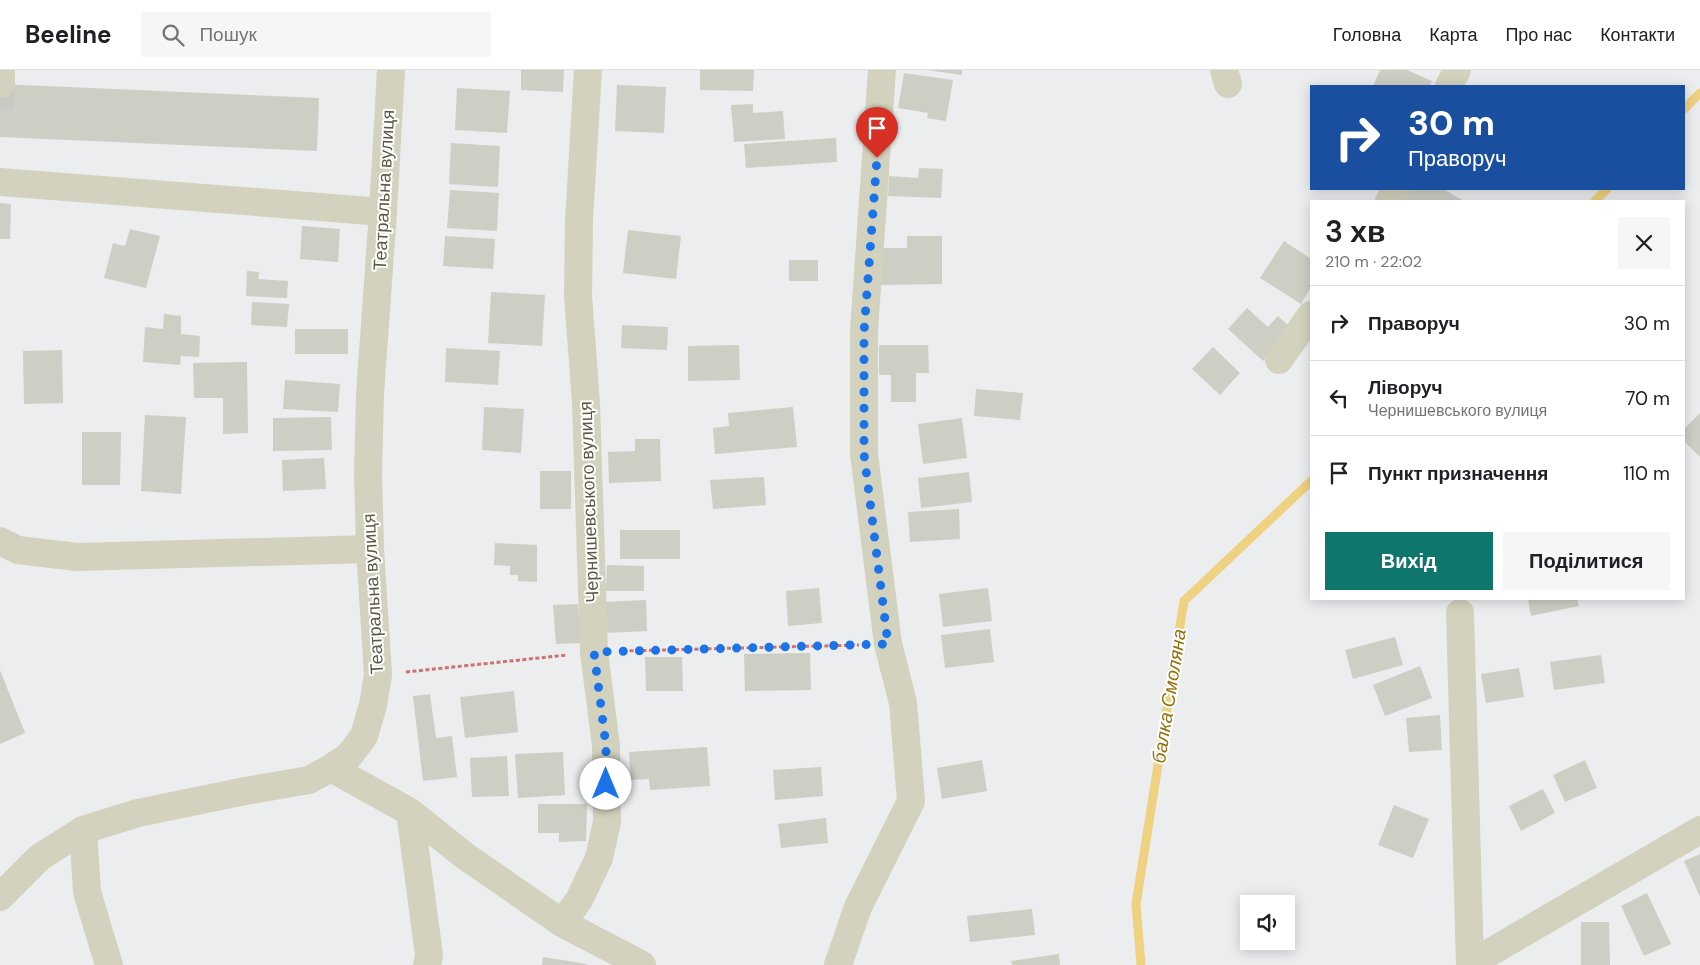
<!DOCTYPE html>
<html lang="uk">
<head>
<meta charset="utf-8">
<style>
	:root { --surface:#fff; --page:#f6f6f6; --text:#202124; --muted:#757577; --line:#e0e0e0; --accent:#0f766e }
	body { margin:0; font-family:"DM Sans",sans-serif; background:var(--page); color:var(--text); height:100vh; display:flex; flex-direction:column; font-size:19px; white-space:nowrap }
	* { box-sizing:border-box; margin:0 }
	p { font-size:16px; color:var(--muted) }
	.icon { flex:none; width:28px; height:28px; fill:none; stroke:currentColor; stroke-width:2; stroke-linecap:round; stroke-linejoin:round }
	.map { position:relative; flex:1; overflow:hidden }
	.side { position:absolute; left:1310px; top:130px; width:375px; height:400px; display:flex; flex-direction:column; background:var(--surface); border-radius:0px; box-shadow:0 2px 12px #0003 }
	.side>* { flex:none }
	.banner { position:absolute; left:1310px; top:15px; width:375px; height:105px; border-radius:0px; box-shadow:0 2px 12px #0003; background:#1a4fa0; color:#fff; overflow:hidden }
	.fabs { position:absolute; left:1240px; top:825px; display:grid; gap:10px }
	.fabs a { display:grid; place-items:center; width:55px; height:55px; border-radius:0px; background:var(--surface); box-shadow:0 2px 12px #0003; font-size:25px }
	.pin { position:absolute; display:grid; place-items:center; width:42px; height:42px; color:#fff; margin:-51px -21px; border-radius:50% 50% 50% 0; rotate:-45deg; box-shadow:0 0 5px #0007 }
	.pin .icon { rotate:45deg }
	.me { position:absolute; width:55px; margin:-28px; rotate:0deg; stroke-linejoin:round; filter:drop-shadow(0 0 4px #0008) }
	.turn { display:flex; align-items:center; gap:18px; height:105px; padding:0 15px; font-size:22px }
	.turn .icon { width:65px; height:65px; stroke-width:2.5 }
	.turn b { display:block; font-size:35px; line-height:42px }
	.round { display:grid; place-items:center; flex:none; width:52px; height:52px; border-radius:0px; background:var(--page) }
	.summary { display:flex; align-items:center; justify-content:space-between; height:85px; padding:0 15px }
	h1 { font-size:30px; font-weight:600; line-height:38px }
	.cta { display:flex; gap:10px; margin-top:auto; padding:10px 15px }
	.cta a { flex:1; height:58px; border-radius:0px; background:var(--accent); color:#fff; font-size:20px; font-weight:600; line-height:58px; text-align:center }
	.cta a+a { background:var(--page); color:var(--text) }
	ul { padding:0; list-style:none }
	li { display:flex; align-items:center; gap:15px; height:75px; padding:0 15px; border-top:1px solid var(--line) }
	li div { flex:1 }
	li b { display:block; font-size:19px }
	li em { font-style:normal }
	header { display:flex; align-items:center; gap:30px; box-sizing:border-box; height:70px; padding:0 25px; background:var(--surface); border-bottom:1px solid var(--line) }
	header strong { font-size:24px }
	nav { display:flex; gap:28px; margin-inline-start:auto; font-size:18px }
	.search { width:350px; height:45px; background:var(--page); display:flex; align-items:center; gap:12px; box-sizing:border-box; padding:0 18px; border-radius:0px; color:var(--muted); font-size:19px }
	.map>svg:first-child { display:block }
</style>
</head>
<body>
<header>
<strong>Beeline</strong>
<div class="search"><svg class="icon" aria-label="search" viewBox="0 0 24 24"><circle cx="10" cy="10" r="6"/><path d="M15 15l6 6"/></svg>Пошук</div>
<nav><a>Головна</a><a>Карта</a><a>Про нас</a><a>Контакти</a></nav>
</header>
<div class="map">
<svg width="1700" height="895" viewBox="0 0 1700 895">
	<rect width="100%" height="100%" fill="#ecedef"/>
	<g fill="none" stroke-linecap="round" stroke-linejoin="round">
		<path stroke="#efd281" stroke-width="9" d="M1684,39L1700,23
			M1595,131L1607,119
			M1141,895L1136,834L1184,531L1311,411"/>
	</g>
	<path fill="#cdcfc5" d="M521,0H564L563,22L521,20Z
		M700,0H754L753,21L700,20Z
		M927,0H962V5Z
		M1380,0H1407L1432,11L1430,16H1373Z
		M904,3L953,10L946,51L927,48L928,43L898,38Z
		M0,14L319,28L317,81L0,67Z
		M617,15L666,17L664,63L615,61Z
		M457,18L510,21L507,63L455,60Z
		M753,34V43L783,41L785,69L734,72L731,35Z
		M836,68L837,92L746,98L744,74Z
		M451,73L500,76L498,117L449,114Z
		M919,98L943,99L941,128L888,126L889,106L918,108Z
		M1410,119H1443L1464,131H1402Z
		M450,120L499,123L497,161L447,158Z
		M0,133L11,134L10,169H0Z
		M302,156L340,159L338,192L300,189Z
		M130,159L160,166L146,218L104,208L113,173L125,176Z
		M628,160L681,166L676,209L623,203Z
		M445,166L495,169L493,199L443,196Z
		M907,166H942V214L881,215V178H907Z
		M1284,171L1311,189V217L1301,234L1260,208Z
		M789,190H818V211H789Z
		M247,201L259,202L258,209L288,211L287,228L246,226Z
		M491,222L545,225L542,276L488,273Z
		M252,232L289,234L287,257L251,255Z
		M1247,238L1268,257L1278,246L1292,259L1263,291L1228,259Z
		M164,244L181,246V264L200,266L199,287L181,286L180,295L143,292L145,257L163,259Z
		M622,255L668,257L667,280L621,278Z
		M295,259H348V284H295Z
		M739,275L740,310L688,311V276Z
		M879,275H928L929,303H916V332H891V305H879Z
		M1213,277L1240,303L1220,325L1192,299Z
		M446,278L500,281L498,315L445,312Z
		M62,280L63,333L24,334L23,281Z
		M247,292L248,363L223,364V328H194L193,293Z
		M285,310L340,314L338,342L283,339Z
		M976,319L1023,323L1020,350L974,346Z
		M484,337L524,339L521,383L482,380Z
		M793,337L797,377L715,384L713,358L729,356L728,343Z
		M1700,343V387L1684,371V359Z
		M145,345L186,347L181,424L141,421Z
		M331,347L332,380L273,381V348Z
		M962,348L967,388L923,394L918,354Z
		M82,362H121L120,415H82Z
		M635,369H660L661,411L609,413L608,382L635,381Z
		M324,388L326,419L283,421L282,390Z
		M540,401H571V439H540Z
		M969,402L972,432L921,438L918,408Z
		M764,407L766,435L713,439L710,410Z
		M959,439L960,469L910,472L908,442Z
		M620,460H680V489H620Z
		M495,473L537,475V512L518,511V505H510V496L494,495Z
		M607,495L644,496V521H606Z
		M819,518L822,553L788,556L786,521Z
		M988,518L992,551L943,557L939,524Z
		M1528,529H1577L1579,536L1531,546Z
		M646,530L647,561L605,563L604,532Z
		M578,534L581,573L556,574L553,535Z
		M990,559L994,592L945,598L941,565Z
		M1395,567L1403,595L1353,609L1345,580Z
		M810,583L811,620L745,621L744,584Z
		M1601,585L1605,613L1554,620L1550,592Z
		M645,587H682L683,621H646Z
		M1420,596L1432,628L1385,646L1373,615Z
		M1519,598L1524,627L1486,633L1481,604Z
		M0,600L25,663L0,674Z
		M514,621L518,662L465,668L460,627Z
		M430,624L436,668L452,666L457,707L423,711L413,626Z
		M1440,645L1442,680L1409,682L1406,648Z
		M707,677L710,716L650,720L649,709L631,710L629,682Z
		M563,682L565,725L518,728L515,684Z
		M507,686L509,726L472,727L470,688Z
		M982,690L987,721L942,729L937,698Z
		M1585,690L1597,718L1565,732L1553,705Z
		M821,697L823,726L775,730L773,700Z
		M1543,719L1555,743L1521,761L1509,736Z
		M538,734H587L586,771L559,772V763H538Z
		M1394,735L1429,749L1413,788L1378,775Z
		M826,748L828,773L781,778L778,754Z
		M1700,784V827L1684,791Z
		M1647,823L1671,874L1644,886L1621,836Z
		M1032,839L1035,865L970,872L967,846Z
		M1581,852H1609L1610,895H1581Z
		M1059,884L1060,895H1012L1011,891Z
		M543,887L587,894V895H542Z"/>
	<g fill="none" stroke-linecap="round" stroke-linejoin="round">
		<path stroke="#c8c8c4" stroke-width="28" stroke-dasharray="28 14" stroke-linecap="butt" d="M0,38L1,14"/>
		<path stroke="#cf716e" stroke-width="3" stroke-dasharray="4 2.5" stroke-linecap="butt" d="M623,581L859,575
			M406,602L567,585"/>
		<path stroke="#d3d2be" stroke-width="28" d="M1224,0L1228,14
			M1,14V0
			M1449,16L1457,0
			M0,112L383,142
			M1389,131L1396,119
			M1279,290L1311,245
			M0,471L18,480L77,487L370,479
			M1460,543L1470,895
			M331,698L410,742L465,786L562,853L642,895
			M410,742L429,885L427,895
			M83,760L87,822L109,895
			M0,827L40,787L83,760L138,743L245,721L309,710L331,698L349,686L364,666L373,635L378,605L370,479L368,403L370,324L383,142L391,0
			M562,853L579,830L599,788L607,752L606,676L594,582L586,333L578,225L579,150L588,0
			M1470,894L1700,760
			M838,895L858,837L911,731L903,633L888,574L864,384V261L882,0"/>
	</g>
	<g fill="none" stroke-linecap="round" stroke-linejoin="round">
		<path stroke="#1a73e8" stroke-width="9" stroke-dasharray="0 16.2" d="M606,714V676L594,582L888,574L864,384V262L877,88"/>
	</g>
	<g text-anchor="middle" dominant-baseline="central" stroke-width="4" stroke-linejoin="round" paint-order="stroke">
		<g font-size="18" fill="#5a5a44" stroke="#fff">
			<text transform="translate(384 120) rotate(-87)">Театральна вулиця</text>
			<text transform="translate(589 432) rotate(-92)">Чернишевського вулиця</text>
			<text transform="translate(373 524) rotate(-93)">Театральна вулиця</text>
		</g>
		<g font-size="19" font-style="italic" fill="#946f08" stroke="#fff">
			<text transform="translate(1169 626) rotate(-81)">балка Смоляна</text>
		</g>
	</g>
</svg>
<div class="fabs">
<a><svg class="icon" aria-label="sound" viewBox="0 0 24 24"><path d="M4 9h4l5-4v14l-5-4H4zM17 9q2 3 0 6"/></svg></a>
</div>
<div class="pin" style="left:877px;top:88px;background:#d93025"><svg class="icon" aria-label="arrive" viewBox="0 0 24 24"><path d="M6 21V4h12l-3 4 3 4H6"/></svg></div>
<svg class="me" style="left:606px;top:714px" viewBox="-20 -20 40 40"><circle r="19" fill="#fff"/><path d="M0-13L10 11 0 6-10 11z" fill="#1a73e8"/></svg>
<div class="banner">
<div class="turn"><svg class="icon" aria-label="right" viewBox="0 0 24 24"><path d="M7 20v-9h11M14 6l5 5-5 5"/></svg><div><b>30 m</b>Праворуч</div></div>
</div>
<section class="side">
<div class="summary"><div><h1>3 хв</h1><p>210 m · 22:02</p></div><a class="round"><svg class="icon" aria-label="close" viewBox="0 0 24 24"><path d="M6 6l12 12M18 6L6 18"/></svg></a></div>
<ul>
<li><svg class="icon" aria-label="right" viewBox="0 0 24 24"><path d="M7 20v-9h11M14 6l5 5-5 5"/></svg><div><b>Праворуч</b></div><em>30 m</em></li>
<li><svg class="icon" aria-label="left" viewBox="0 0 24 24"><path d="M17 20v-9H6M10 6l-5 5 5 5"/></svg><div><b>Ліворуч</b><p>Чернишевського вулиця</p></div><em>70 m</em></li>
<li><svg class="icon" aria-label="arrive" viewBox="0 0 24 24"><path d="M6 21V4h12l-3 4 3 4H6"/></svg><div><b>Пункт призначення</b></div><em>110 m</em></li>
</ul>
<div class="cta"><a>Вихід</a><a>Поділитися</a></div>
</section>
</div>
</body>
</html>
